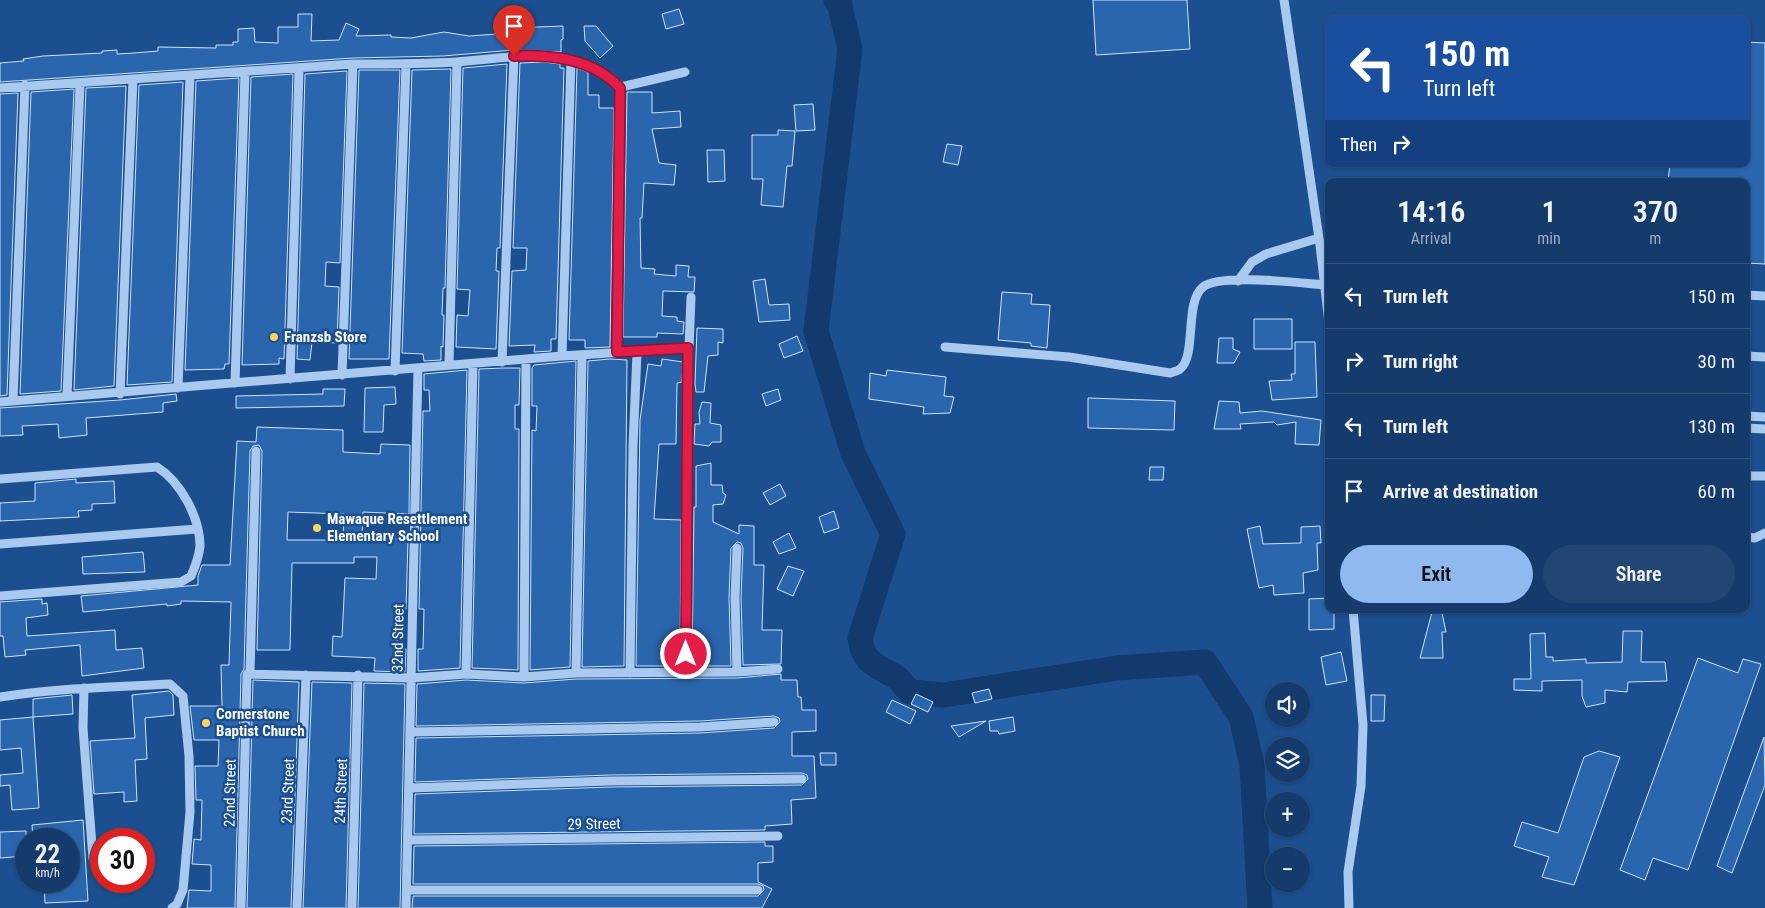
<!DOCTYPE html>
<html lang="en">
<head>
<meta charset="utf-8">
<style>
	:root { --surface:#143b6b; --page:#214673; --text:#f1f3f6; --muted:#9dadc1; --line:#33557e; --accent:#90b9f0 }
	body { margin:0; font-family:"Roboto Condensed",sans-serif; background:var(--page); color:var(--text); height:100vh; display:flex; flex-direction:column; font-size:19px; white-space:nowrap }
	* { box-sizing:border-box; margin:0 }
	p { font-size:16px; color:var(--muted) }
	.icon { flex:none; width:28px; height:28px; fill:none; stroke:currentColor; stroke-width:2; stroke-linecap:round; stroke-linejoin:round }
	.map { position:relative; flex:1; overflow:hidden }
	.drawer { position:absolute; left:1325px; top:178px; width:425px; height:435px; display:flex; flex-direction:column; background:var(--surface); border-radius:10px; box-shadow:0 1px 4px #0004,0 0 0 1px var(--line) }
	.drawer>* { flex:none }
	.top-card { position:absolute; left:1325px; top:15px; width:425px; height:152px; border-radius:10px; box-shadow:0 1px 4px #0004,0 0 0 1px var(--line); background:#1a4fa0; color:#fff; overflow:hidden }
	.fabs { position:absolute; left:1265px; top:682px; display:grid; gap:10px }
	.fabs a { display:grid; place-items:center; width:45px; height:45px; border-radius:50%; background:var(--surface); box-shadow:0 1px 4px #0004,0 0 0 1px var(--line); font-size:25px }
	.speed { position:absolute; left:15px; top:828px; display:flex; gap:10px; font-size:25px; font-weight:700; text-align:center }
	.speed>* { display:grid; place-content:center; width:65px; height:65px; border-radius:50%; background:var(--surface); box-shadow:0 1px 4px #0004,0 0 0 1px var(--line); line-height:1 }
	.speed small { font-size:12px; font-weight:400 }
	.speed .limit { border:8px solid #d22; background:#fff; color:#111 }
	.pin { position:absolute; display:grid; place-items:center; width:42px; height:42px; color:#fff; margin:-51px -21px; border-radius:50% 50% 50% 0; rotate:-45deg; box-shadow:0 0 5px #0007 }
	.pin .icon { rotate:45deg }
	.me { position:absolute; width:55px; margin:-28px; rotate:0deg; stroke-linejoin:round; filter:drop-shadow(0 0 4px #0008) }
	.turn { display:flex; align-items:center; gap:18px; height:105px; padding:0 15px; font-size:22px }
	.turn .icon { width:65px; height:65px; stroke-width:2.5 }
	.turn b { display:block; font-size:35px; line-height:42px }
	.then { display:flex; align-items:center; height:48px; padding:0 15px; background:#0003; gap:10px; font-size:19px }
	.eta { display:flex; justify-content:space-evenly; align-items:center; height:85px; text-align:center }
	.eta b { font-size:30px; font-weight:600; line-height:35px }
	.action { display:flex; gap:10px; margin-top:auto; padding:10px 15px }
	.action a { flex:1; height:58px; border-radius:30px; background:var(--accent); color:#111; font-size:20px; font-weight:600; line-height:58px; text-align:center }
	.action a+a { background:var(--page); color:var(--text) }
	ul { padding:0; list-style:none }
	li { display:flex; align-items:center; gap:15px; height:65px; padding:0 15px; border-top:1px solid var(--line) }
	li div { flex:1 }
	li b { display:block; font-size:19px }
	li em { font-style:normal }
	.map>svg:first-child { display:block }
</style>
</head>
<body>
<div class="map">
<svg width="1765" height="908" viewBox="0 0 1765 908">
	<rect width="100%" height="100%" fill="#1b4f8f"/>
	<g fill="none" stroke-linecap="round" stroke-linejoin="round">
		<path stroke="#123a6d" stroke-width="25" d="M836,0L840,6L850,49L816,331L853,453L893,534L860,638C863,663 876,665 896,677C901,681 905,687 910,692L943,695L1117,668L1205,662L1241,717L1252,765L1260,908"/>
	</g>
	<path fill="#2a66ad" stroke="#cfe3fa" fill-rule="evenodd" d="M1093,0H1187L1190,49L1096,55Z
		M679,9L684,24L666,29L662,14Z
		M298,14H312L311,41L339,40L346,23L359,29L356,36L391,35V37L411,38L444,32L469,36L512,33L513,28L563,26V39L561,40V52L514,50L443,56L353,58L0,82V63L24,61L23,59L43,56L102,53V51L117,50V54L134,53L158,51V47L216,48V45H233V42H238V29L254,28L255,42L278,43V27H298Z
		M584,26H596L613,46L600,58L585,41Z
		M1746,42L1765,43V264L1746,263V181H1668L1670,164H1746Z
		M543,62L560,64V68H564L556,339H551V351L534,352L535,345L509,346L512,271L526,270L527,248H513L520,63Z
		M507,64L500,248H497L496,271H499L496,349L456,347L457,315L468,316L470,290L457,289L463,68Z
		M577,68L588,72V95H599V108H614L610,347L585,348V340H569Z
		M451,69L445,288H443L442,315H444L443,347L441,346V360L424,361L423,354L402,353L412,70Z
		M359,70H400L389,359H349Z
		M347,71L340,263L326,262L325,286L339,287L337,343L312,342L310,360L297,359L305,74Z
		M293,74L284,359L279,358V364L242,365L251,77Z
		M239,78L229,364H225L224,369L185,370L196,81Z
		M183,82L172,382L127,385L139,85Z
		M126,86L114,386L74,390L86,88Z
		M74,89L61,391L20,394L31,92Z
		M627,92H652V113L680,111L681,127L652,129L659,163L676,165L674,185L644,183L642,218H640L641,268L655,269L654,274L676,276V265L689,266L688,277H695L694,292L663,291L662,316L677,317V321L684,322L683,334L657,333V337H623Z
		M18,93L7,395L0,396V94Z
		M813,104L815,130L796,131L794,105Z
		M778,130L795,131L792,166H787L783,207L761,205L763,179H752V135H778Z
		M947,144L962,146L958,165L943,162Z
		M707,150H724L725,181L708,182Z
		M765,279L769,305L789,304L790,320L759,322L753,281Z
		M1002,292L1032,294L1031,304L1050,305L1047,348L1031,346V343L998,340Z
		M1254,319H1292V349H1254Z
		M697,328L723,329V343L718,342V355L708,356L704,392H696L695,383Z
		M797,336L803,351L784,358L779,344Z
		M1219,338H1233V349L1240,352L1234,363H1217Z
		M1295,342H1315L1317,397L1272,400L1269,381L1292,380L1291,374H1295Z
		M610,359L627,360L624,666L582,667L588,361Z
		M662,359L683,362L682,382L677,383L676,444H659L654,519L681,520L680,666H636L640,420L648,364L661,366Z
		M576,361L570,667L530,670L532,430L536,431L537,406H532V368L534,365Z
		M503,368H520L519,405H515V429H519L518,670L472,668L479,369Z
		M467,370L460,668L418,671V649H423L424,609H419L423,411H430L429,390H424V374Z
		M887,370L946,377L944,396L954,397L950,413L923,414L924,407L869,399L870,373L886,376Z
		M395,387L396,404L384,405L383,432H364L365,388Z
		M323,389H345L344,406L236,408V396L323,394Z
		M778,389L781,400L766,406L762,394Z
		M176,394L177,401L163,403V412L86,418L87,435L59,438L58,424L22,426L23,435L0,436V408L120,400Z
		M1088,398L1175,401L1174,430L1088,428Z
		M1219,401L1239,402L1240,413L1262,411L1321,420L1319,445L1295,444L1296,422L1277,425L1274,422L1240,424L1241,429H1214Z
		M702,402L711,403L710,423L721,425V442H712L709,446L694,444L695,424H700L699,412Z
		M257,427L343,430V452L380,454L381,444L410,445L409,514L363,512L362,536H369V538L408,539L406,609L398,608L397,649H406L405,672L374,671L375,658L332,656L333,636L342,637L345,578L376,579L377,557H354V563H292L290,650H257L262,451L259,445L253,446L250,451L244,669L241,674L235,908H187L189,890L211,891V865L192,864L194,839L201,840L202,800H196L195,766H218L219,740H194L190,706H222L221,665H229L231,602L181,601V604L167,606V604L83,612L81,596L198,585V576L202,565H230L237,441L256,442ZM288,512L344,514L343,540H287Z
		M711,463V485H722L723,493L726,495L723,504L713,505V522L739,534V525L754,526V565H764L762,630H782L781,664L743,665L741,597L743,548L741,543L737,542L731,548L729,597L731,666H692L694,507H696V466Z
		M1150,467H1164L1163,480H1149Z
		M76,479V483L114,481L115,503L92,504V510L78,511L79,517L0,521V503L35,501V483Z
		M780,484L786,496L770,505L763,493Z
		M834,511L839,528L824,533L819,517Z
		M1260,526L1263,544L1301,543V527L1320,526L1321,543H1317L1318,570L1303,573L1304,593L1274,595L1273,585L1259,588L1247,529Z
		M789,533L796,548L779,554L773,542Z
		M143,552L145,572L83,574L82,557Z
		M788,566L804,571L793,596L777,589Z
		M1329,598V609H1334V629L1309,630V599Z
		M42,599V604L47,603L48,615L26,618L27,636L115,630L116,650L142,648L144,668L82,676L80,645L25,650L26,655L5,657L3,636H0V602Z
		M1432,612L1442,613L1446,632H1442L1443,658H1420Z
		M1623,631H1642L1641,662H1665L1667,681L1628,682L1627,692L1605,690V703L1586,707L1582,696V680L1542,681V691L1514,690V679H1531L1530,634L1545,633L1546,657H1553V661L1586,659V663L1622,662Z
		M1341,652L1347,681L1326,685L1321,657Z
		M1698,658L1738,673L1743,659L1761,664L1688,870L1653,858L1645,880L1620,870Z
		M781,674V680H797L798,697H801L802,710H816V731L792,732V756H814L816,798L791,800L792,824L765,826V830L414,834L415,794L610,787L802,785L808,779L807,775L802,773L610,775L415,782L416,738L700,733L774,728L780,722L779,718L774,716L700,721L416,726L417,684L466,680L524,683L576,679L737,678Z
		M253,680L299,682L291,908H247Z
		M312,682L352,683L346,908H303Z
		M364,683L405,684L400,908H358Z
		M989,689L992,699L975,703L972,693Z
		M169,691L173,695L174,715L145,718L147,759L135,760L137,801L124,802V792L94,794L90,741L135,738L132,695Z
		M916,694L933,702L928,712L911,704Z
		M72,695L73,714L33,717V699Z
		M1371,695H1385L1384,721H1371Z
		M892,700L916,711L910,724L886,712Z
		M33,717L39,808L12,810L10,785L0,786V775L23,773L21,748L0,750V720Z
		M1013,717L1015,731L999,734L998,731H990L989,721Z
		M986,721L959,737L951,726Z
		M1764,737L1765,785L1732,873L1717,866Z
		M1599,751L1620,757L1574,885L1542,877L1549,857L1514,846L1522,822L1558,833L1584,757Z
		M820,753H836V765H821Z
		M83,820L88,901L45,903L44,882L69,881V839H33L32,825Z
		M26,831V856L0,858V832Z
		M765,842V846H773V862L758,863V882L772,889L762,908H412L413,896H758L764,890L763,886L758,884H413L414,846Z"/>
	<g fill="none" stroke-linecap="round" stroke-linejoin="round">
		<path stroke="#a9c9ee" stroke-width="9" d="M1284,0L1320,245L1329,323
			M621,87L685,72
			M0,88L353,64C387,64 422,64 456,62C512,58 577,42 621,87L617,352
			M1238,281L1252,262L1266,254L1319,238
			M1746,295L1765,296
			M945,347L1069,357L1170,373C1173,372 1178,371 1180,369C1197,356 1184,302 1203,287C1220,273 1301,283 1324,285
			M562,356L571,59
			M1746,356L1765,357
			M502,362L514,56
			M449,365L457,62
			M395,371L406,64
			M342,375L353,64
			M290,379L299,69
			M235,383L245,73
			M178,388L190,75
			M120,394L133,79
			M67,396L80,84
			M13,401L25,85
			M0,402L562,356L689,348L691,297
			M1746,416L1765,417
			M1746,428L1765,429
			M1746,476H1765
			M0,479L157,467C181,482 200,518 200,546C199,556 195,567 191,576L181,582L0,596
			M1746,537L1755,538L1765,533
			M0,544L197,529
			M737,548L735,597L737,672
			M250,673L256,451
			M576,673L582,355
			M630,673L633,446L637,353
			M686,673L689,348
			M466,674L473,364
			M524,677L526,360
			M84,688L83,728L93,859
			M0,697C56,688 113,687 170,684L183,696L189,756L190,812L183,890L177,904L172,908
			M411,732L700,727L774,722
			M410,788L610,781L802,779
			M409,840L778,836
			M407,890H758
			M241,908L247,674L411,678L466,674L524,677L576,673L737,672L778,669
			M297,908L306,675
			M352,908L358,675
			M406,908L418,368
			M1349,908L1348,872L1361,786L1363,725L1353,609"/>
	</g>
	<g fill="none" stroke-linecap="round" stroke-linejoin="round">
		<defs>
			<path id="route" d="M514,56C553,55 592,58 620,88L617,352L688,348L686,654"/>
		</defs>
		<use href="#route" stroke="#92132f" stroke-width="12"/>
		<use href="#route" stroke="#e11d48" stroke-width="9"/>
	</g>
	<g fill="#ffd166" stroke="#1b4f8f" stroke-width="2">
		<circle cx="274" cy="337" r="5"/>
		<circle cx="317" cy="528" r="5"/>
		<circle cx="206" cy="723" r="5"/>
	</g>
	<g text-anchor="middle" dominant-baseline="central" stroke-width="5" stroke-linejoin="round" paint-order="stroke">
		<g font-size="15" font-weight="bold" fill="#fff" stroke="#1b4f8f" text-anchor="start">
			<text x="284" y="337">Franzsb Store</text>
			<text x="327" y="519">Mawaque Resettlement<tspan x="327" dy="17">Elementary School</tspan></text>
			<text x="216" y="714">Cornerstone<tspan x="216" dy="17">Baptist Church</tspan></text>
		</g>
		<g font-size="15" fill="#fff" stroke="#1b4f8f">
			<text transform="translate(398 638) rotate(-89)">32nd Street</text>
			<text transform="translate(288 791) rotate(-88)">23rd Street</text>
			<text transform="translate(341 791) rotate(-88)">24th Street</text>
			<text transform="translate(230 793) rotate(-89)">22nd Street</text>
			<text transform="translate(594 824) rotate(-1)">29 Street</text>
		</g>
	</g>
</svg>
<div class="fabs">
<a><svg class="icon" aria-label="sound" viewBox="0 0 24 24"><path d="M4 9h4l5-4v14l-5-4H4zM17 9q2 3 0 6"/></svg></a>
<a><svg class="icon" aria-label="layers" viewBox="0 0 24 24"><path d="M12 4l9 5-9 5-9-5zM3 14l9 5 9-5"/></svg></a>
<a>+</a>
<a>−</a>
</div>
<div class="speed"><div>22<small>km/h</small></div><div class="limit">30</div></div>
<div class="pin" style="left:514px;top:56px;background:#d93025"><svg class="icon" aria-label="arrive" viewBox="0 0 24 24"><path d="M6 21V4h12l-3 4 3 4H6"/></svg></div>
<svg class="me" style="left:686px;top:654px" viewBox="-20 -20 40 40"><circle r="17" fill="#e11d48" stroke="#fff" stroke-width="3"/><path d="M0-11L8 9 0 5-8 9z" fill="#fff"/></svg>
<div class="top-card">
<div class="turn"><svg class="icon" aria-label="left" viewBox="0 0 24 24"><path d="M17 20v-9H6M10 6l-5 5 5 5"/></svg><div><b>150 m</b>Turn left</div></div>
<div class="then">Then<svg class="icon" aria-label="right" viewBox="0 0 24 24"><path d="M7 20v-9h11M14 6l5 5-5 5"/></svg></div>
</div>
<section class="drawer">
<div class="eta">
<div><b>14:16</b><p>Arrival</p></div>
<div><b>1</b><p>min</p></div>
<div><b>370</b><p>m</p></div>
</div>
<ul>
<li><svg class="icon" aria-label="left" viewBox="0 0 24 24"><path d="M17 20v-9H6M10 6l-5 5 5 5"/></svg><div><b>Turn left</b></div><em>150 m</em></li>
<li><svg class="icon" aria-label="right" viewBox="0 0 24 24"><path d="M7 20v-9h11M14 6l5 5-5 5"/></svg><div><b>Turn right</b></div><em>30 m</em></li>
<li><svg class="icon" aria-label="left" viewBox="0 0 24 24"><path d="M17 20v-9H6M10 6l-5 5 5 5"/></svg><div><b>Turn left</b></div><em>130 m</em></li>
<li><svg class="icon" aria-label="arrive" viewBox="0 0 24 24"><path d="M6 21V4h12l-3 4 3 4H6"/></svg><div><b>Arrive at destination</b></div><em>60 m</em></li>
</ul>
<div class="action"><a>Exit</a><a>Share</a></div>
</section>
</div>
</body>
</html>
